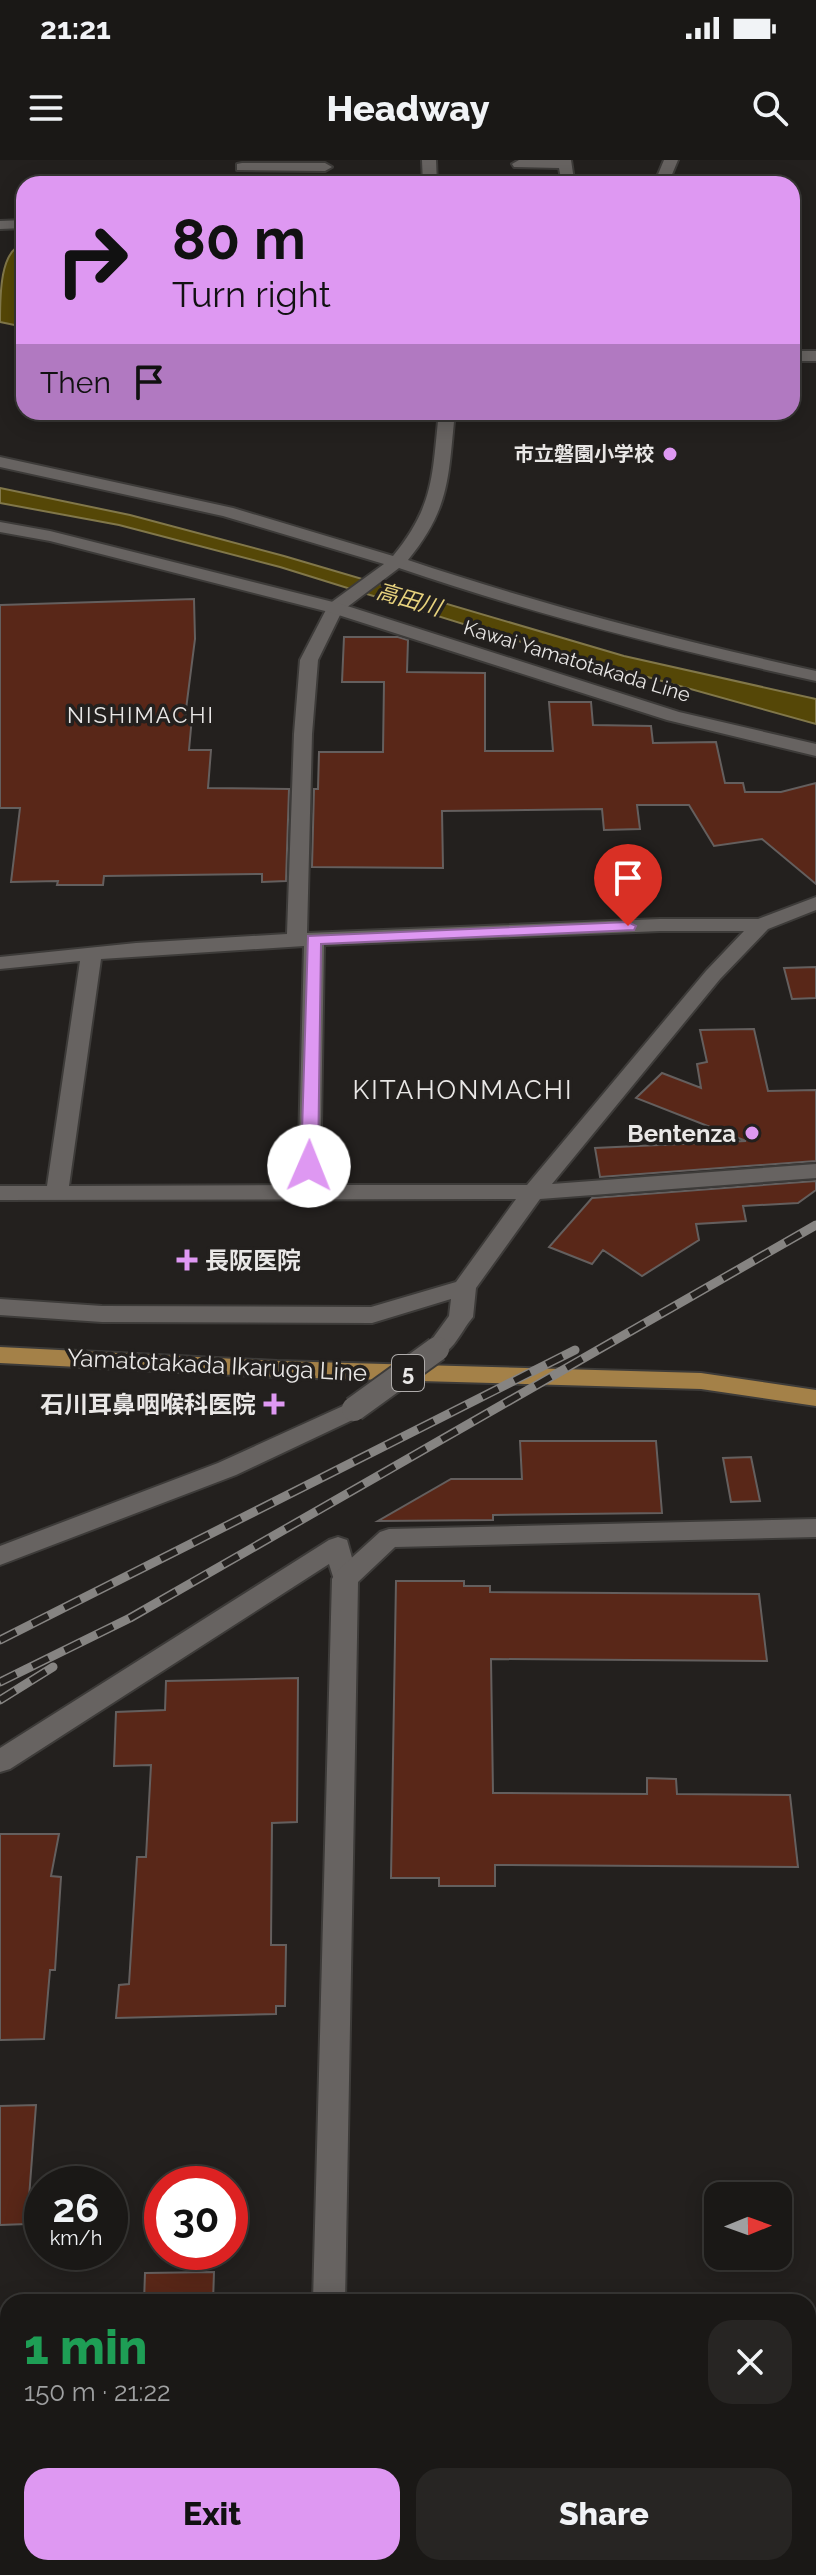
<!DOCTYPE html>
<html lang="en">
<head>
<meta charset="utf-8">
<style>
	:root { --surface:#1a1816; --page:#272523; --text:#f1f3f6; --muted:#9fa0a1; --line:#383735; --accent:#de98f2 }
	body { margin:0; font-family:Raleway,"Noto Sans JP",sans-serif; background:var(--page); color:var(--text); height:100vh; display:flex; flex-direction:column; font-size:30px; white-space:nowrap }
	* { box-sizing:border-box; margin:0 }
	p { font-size:26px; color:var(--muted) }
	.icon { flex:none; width:44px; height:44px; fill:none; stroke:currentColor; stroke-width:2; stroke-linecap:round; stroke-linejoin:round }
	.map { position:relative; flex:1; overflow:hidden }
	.details { position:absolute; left:0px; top:2134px; width:816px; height:282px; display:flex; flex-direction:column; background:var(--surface); border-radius:24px 24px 0 0; box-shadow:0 4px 20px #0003,0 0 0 2px var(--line) }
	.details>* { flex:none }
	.hud { position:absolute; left:16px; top:16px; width:784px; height:244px; border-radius:24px; box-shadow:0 4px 20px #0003,0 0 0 2px var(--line); background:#de98f2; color:#111; overflow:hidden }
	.needle { width:52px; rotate:89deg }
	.buttons { position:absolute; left:704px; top:2022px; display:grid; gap:16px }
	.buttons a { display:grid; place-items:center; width:88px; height:88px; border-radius:16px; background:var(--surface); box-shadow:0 4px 20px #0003,0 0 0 2px var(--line); font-size:40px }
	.speed { position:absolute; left:24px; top:2006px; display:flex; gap:16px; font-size:40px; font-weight:700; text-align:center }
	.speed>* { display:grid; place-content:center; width:104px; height:104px; border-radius:50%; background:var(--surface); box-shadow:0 4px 20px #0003,0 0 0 2px var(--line); line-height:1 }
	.speed small { font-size:20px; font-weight:400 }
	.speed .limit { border:12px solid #d22; background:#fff; color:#111 }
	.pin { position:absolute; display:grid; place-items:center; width:68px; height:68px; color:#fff; margin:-82px -34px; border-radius:50% 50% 50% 0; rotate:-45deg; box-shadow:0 0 8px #0007 }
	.pin .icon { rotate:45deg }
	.me { position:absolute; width:88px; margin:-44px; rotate:1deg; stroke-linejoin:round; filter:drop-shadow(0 0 6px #0008) }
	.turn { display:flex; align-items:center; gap:28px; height:168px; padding:0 24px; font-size:36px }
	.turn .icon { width:104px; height:104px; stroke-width:2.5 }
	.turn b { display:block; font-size:56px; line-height:68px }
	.then { display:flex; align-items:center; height:76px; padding:0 24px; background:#0003; gap:16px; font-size:30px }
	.round { display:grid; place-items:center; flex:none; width:84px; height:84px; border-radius:24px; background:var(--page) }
	.headline { display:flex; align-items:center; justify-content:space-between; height:136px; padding:0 24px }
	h1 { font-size:48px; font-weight:800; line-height:60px; color:#1e9e55 }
	.action { display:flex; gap:16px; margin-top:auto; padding:16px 24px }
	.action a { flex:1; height:92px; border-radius:24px; background:var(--accent); color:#111; font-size:32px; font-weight:800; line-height:92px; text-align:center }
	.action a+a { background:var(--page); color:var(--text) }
	.status { display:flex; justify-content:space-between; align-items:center; height:56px; padding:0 40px; background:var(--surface); direction:ltr }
	.status svg { height:22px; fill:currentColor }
	header { display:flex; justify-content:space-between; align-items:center; height:104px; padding:0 24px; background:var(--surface); font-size:36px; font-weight:800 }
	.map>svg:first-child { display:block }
</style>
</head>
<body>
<div class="status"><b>21:21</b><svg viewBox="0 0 49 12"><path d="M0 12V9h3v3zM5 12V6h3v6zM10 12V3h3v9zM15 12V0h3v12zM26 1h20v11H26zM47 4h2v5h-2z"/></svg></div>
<header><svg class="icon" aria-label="menu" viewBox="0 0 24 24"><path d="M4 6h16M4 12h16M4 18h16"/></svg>Headway<svg class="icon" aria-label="search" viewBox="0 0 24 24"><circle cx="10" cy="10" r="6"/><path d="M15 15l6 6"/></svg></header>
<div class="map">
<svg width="816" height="2415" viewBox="0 0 816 2415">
	<rect width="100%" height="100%" fill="#23201e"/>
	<path fill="#554707" stroke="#81774a" stroke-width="2" d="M24,84V167L0,162C0,135 0,89 24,84Z
		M0,328L130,355L284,396L624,496L816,539V564L515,480L280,407L119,365L0,343Z"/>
	<path fill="#592718" stroke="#645f5e" stroke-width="2" d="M194,439L195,479L185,557H192L189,590H211L208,628L289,629L286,721L262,722V714L104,716L103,725H57L58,721L11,722L20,648H0V445Z
		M344,477H398L408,480L407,512L485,513V591H553L549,542H591L593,565L651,566L653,583L716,582L725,623H743L745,632H781L816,623V724L762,679L714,686L689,645H637L640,669L604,670L602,649L442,651L443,708L312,707L314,629H318L319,592H383L384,522H342Z
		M816,807V838L792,839L784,808Z
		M754,869L768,931L816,930V1001L600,1017L595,988L746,981L636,938L662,913L701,928L697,904L707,902L700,870Z
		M816,1021V1030L798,1043L743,1046L746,1061L696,1064L699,1080L642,1116L603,1090L592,1104L549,1087L592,1038Z
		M520,1281H656L662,1353L493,1355V1360L378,1361L451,1319H522Z
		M751,1297L760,1341L731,1342L723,1298Z
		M396,1421H464V1426H490V1432L759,1434L767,1501L491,1499L493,1633L647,1634V1618L676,1619L677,1634L790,1635L798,1707L495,1705V1726H439V1718H391Z
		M298,1518L297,1662L272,1663L271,1785H286L285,1846H276V1854L116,1858L119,1825L129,1824L137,1697H146L151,1605L114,1606L116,1552L165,1550L166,1521Z
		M0,1674H59L51,1716L61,1717L55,1810H50L44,1879L0,1880Z
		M36,1945L27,2064L0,2065V1946Z
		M214,2112L213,2142H144L145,2113Z"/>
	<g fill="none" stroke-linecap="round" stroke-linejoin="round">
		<defs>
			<path id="pedestrian" d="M338,1377L347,1380L358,1419L354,1426L345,1428L336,1426L329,1404L10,1609L0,1612V1588L329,1380Z"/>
			<path id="minor" d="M422,0H436L437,24H423Z
				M519,0H571L574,20L583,24H562L559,8L514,7L512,4Z
				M664,0H678L668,24H654Z
				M242,3H325L332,7L325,11L237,10V4Z
				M24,60V68L0,69V61Z
				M792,191H816V201H792Z
				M439,252H455C448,317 451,347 408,400C542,445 678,480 816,511V521C675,490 536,455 399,408L342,451L318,500L312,574L307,773L660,759H758L816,737V750L768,769L720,819L552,1024L816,1004V1018L540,1039L476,1128L473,1157L469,1162C458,1177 449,1200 429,1195L425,1189L449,1156L451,1139L372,1163L102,1162L0,1155V1139L102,1146L371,1147L456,1122L516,1039L0,1040V1026H47L80,801L0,809V797L136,783L287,774L294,574L300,500L329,444L384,404L223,356L0,307V297L233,348L393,396C435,345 432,314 439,252ZM660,771H744L706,811L527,1025H320L324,785ZM304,786L298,1025L69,1026L101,799Z
				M354,1241L363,1243L366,1249L363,1255L236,1315L0,1405V1386L218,1303Z"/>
			<path id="tertiary" d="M816,1359V1377L395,1387L358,1422L345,2142H313L332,1419L336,1412L380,1372L389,1369Z
				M307,2408H341L340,2415H306Z"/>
			<path id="secondary" d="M0,362L50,371L341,444L679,552L816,584V596L667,560L329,452L50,381L0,372Z"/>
			<path id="primary" d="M0,1187L277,1201L701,1213L816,1230V1246L701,1229L277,1217L0,1203Z"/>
		</defs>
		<use href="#pedestrian" stroke="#3d3b39" stroke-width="4"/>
		<use href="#minor" stroke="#3d3b39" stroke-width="4"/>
		<use href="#tertiary" stroke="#3d3b39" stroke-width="4"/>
		<use href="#secondary" stroke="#3d3b39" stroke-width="4"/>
		<use href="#primary" stroke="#3d3b39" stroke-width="4"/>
		<use href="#pedestrian" fill="#676361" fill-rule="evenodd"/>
		<use href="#minor" fill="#676361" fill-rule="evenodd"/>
		<use href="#tertiary" fill="#676361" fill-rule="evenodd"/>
		<use href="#secondary" fill="#676361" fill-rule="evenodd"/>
		<use href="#primary" fill="#a48148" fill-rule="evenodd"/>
		<defs>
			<path id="rail" d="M0,1480L575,1190
				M0,1522L130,1458L816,1065
				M0,1540L53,1507"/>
		</defs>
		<use href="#rail" stroke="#868482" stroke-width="9"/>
		<use href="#rail" stroke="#23201e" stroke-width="6" stroke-dasharray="18" stroke-linecap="butt"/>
		<defs>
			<path id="minor-bridge" d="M354,1249L437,1189"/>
		</defs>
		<use href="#minor-bridge" stroke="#3d3b39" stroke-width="28" stroke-linecap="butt"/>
		<use href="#minor-bridge" stroke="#676361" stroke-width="24"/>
	</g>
	<path fill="#de98f2" stroke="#90639d" stroke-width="2" d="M628,762L636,766L634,770L321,784L318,1006L315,1010H303L301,1006L308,776Z"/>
	<g fill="#de98f2" stroke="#23201e" stroke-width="3">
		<circle cx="670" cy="294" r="8"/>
		<circle cx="752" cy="973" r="8"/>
		<path d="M183 1088h8v8h8v8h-8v8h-8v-8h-8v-8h8z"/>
		<path d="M270 1232h8v8h8v8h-8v8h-8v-8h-8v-8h8z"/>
	</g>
	<g text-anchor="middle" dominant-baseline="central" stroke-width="7" stroke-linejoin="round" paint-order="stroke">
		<g font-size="20" font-weight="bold" fill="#e9e7e6" stroke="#23201e" text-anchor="end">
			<text x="654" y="294">市立磐園小学校</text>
		</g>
		<g font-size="20" fill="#e9e7e6" stroke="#23201e">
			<text transform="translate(577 501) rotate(17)">Kawai Yamatotakada Line</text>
		</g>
		<g font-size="22" font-style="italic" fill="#e7d27d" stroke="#23201e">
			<text transform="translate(409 439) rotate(16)">高田川</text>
		</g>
		<g font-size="22" letter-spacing="2" fill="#e9e7e6" stroke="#23201e">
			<text x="141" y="555">NISHIMACHI</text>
		</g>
		<rect fill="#23201e" stroke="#aeabaa" stroke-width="2" x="392" y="1195" width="32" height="36" rx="6"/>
		<g font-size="22" font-weight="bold" fill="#e9e7e6">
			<text x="408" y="1213">5</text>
		</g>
		<g font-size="24" font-weight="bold" fill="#e9e7e6" stroke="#23201e" text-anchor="end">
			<text x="736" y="973">Bentenza</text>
			<text x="205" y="1100" text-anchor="start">長阪医院</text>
			<text x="256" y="1244">石川耳鼻咽喉科医院</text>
		</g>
		<g font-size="24" fill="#e9e7e6" stroke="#23201e">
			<text transform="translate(217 1205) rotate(3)">Yamatotakada Ikaruga Line</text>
		</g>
		<g font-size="26" letter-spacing="2" fill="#e9e7e6" stroke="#23201e">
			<text x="463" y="930">KITAHONMACHI</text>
		</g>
	</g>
</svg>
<div class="buttons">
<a><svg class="needle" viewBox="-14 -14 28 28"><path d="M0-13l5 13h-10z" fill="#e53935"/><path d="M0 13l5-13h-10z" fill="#9fa0a1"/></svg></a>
</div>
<div class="speed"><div>26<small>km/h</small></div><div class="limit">30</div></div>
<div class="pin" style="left:628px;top:766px;background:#d93025"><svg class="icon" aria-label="arrive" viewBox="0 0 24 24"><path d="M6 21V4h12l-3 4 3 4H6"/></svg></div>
<svg class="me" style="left:309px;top:1006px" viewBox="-20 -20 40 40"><circle r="19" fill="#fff"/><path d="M0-13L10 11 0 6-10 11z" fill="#de98f2"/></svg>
<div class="hud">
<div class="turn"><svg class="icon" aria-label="right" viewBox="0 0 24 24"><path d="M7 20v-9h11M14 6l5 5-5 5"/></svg><div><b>80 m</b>Turn right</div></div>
<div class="then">Then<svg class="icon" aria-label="arrive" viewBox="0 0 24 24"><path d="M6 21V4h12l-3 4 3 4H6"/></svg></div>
</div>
<section class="details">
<div class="headline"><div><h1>1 min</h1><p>150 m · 21:22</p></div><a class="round"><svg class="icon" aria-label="close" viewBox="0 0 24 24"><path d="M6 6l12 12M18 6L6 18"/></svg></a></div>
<div class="action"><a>Exit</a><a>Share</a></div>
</section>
</div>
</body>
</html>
